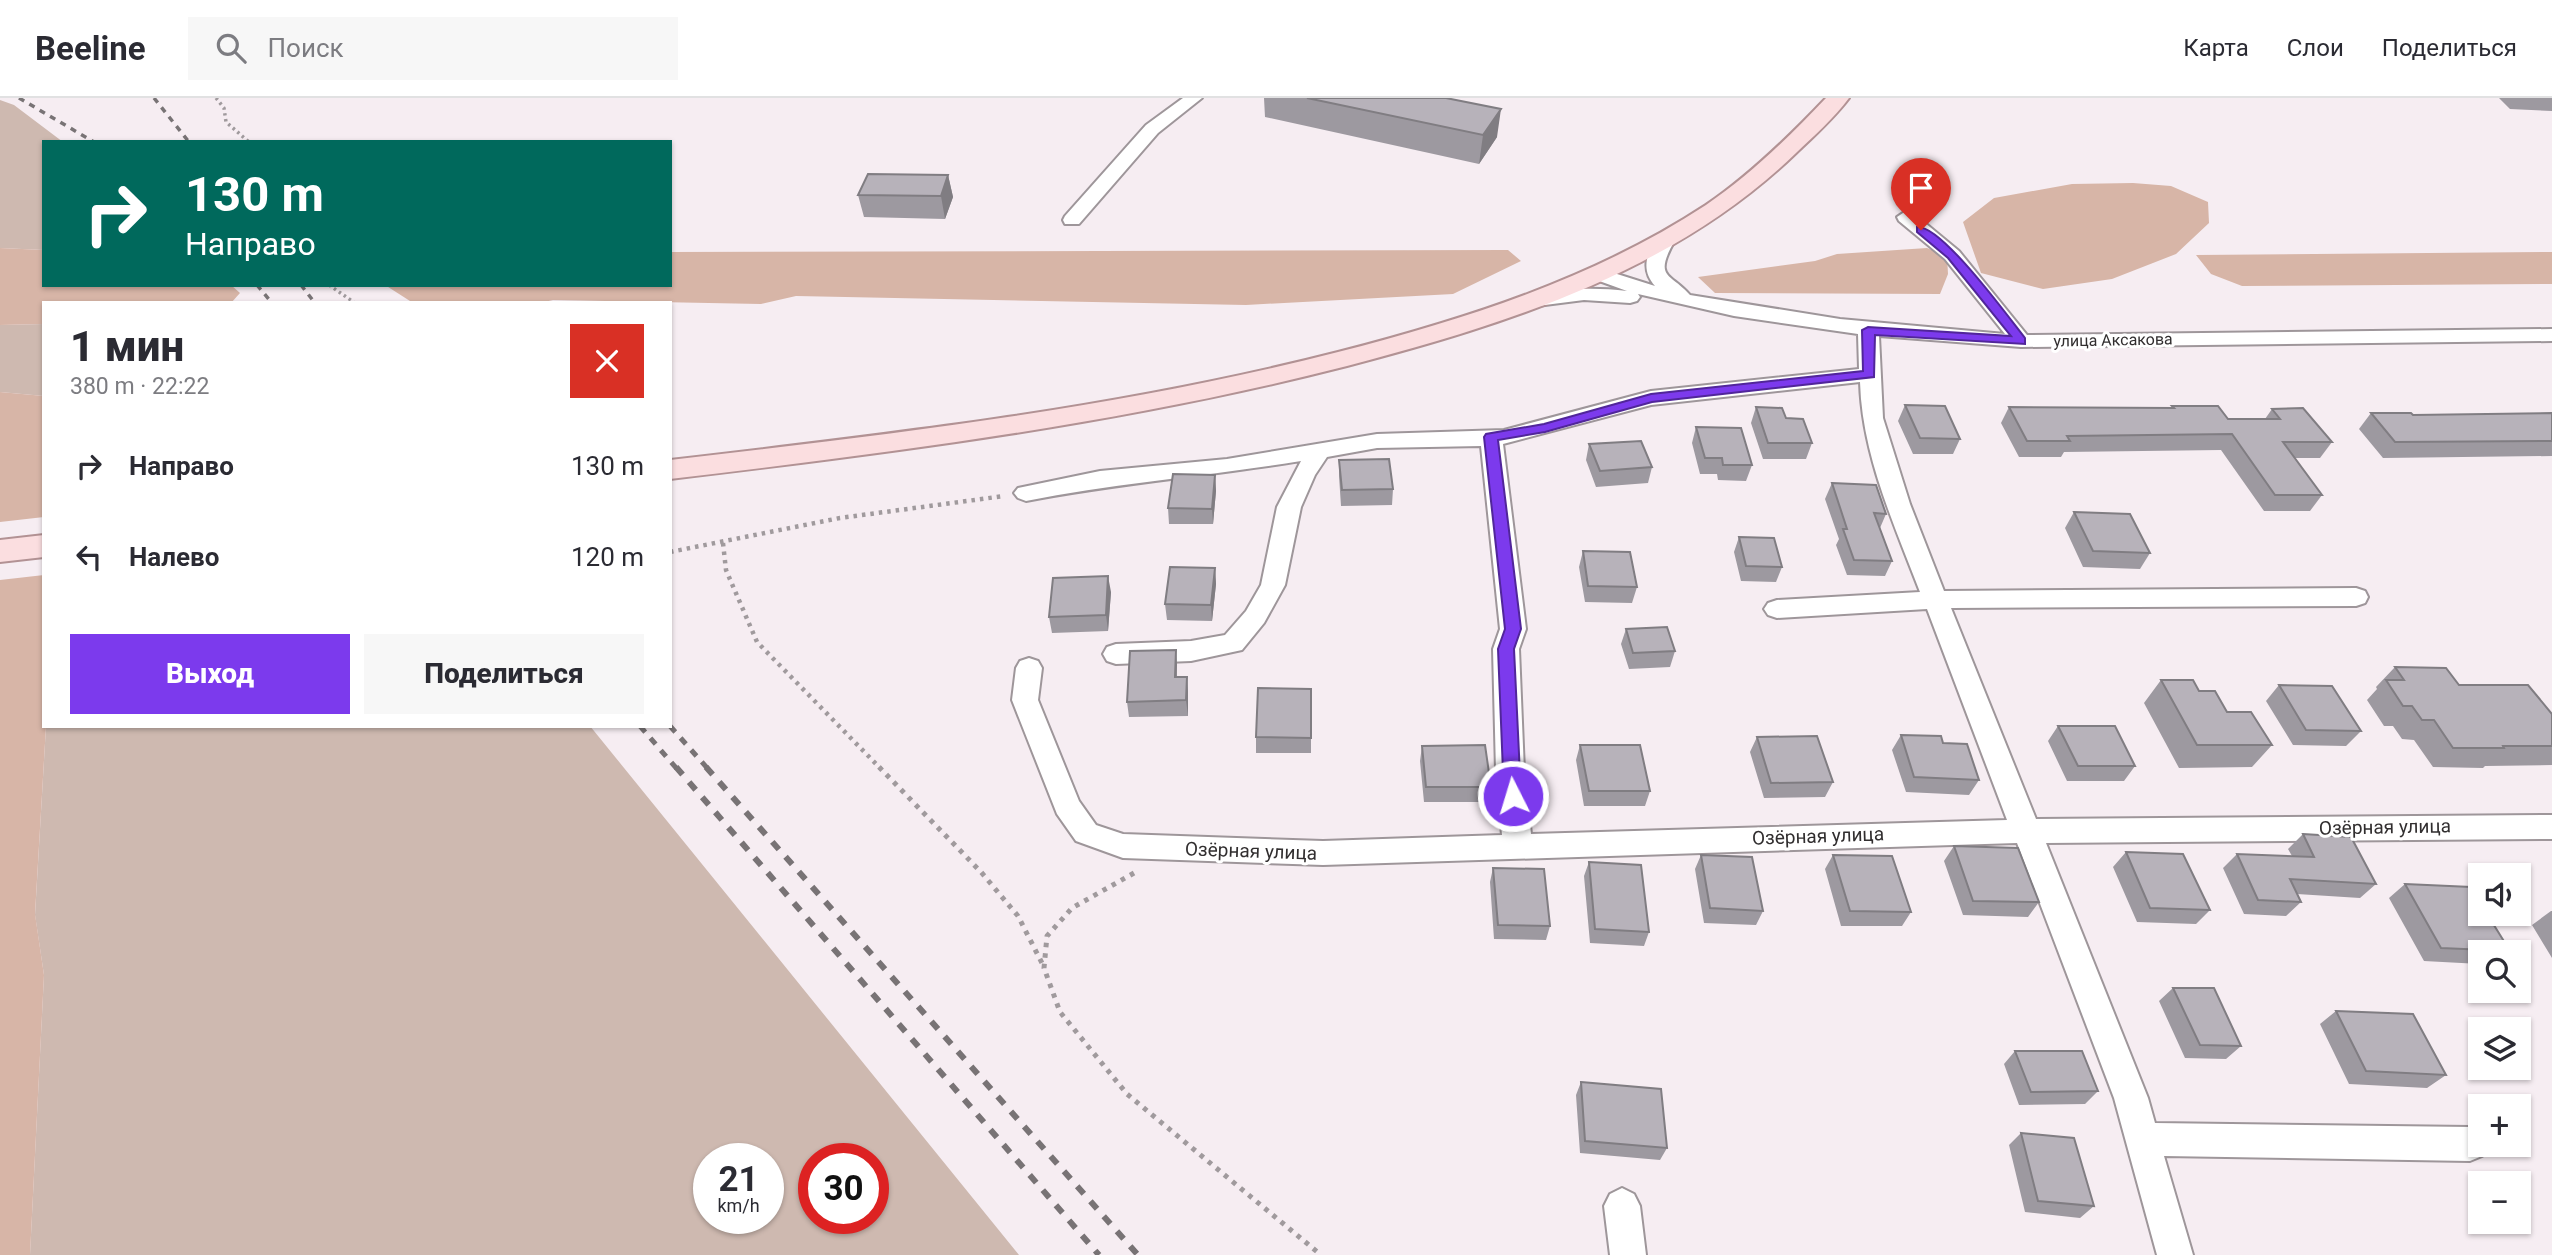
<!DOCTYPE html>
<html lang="ru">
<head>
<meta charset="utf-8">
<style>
	:root { --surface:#fff; --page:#f7f7f7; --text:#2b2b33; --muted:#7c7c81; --line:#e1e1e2; --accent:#7c3aed }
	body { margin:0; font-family:Roboto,sans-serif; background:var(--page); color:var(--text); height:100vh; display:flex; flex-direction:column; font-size:26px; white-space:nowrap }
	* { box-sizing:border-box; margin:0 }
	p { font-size:23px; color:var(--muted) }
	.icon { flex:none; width:38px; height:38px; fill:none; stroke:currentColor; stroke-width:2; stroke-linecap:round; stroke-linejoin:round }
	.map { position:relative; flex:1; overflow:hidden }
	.details { position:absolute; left:42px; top:203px; width:630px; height:427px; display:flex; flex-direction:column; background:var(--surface); border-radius:0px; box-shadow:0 2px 5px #0004 }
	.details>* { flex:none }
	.top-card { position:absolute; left:42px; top:42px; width:630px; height:147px; border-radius:0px; box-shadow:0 2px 5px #0004; background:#00695c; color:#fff; overflow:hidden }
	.fabs { position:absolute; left:2468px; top:765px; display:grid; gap:14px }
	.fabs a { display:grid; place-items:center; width:63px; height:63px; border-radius:0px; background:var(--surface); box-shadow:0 2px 5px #0004; font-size:35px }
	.speed { position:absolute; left:693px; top:1045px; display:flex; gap:14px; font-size:35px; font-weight:700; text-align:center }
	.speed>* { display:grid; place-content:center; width:91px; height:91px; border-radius:50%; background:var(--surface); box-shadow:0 2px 5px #0004; line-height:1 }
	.speed small { font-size:18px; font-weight:400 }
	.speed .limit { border:10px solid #d22; background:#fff; color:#111 }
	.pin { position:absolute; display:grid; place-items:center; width:60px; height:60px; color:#fff; margin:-72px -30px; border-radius:50% 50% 50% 0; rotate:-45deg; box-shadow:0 0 7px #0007 }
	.pin .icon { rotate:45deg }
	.me { position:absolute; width:77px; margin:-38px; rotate:355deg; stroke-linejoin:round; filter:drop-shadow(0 0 5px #0008) }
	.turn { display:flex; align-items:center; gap:24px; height:147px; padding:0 28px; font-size:32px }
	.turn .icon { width:91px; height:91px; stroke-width:2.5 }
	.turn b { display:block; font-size:49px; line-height:60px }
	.round { display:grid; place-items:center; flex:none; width:74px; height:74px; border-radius:0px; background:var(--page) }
	.overview { display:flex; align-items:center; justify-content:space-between; height:119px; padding:0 28px }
	h1 { font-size:42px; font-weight:800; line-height:52px }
	.cta { display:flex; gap:14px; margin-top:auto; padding:14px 28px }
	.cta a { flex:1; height:80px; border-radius:0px; background:var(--accent); color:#fff; font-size:28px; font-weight:800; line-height:80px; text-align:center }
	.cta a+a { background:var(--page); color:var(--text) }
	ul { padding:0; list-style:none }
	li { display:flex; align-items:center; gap:21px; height:91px; padding:0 28px }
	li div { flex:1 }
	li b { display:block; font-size:26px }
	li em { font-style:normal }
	header { display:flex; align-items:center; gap:42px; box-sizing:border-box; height:98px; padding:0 35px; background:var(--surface); border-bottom:2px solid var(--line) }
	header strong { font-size:33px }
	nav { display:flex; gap:38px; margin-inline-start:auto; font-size:24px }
	.search { width:490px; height:63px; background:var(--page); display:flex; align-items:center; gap:18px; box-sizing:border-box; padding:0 24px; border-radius:0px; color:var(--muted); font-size:26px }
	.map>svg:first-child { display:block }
</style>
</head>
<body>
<header>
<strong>Beeline</strong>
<div class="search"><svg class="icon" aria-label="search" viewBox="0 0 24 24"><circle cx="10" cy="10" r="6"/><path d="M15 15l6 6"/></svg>Поиск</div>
<nav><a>Карта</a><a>Слои</a><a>Поделиться</a></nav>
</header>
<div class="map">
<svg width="2552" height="1157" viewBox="0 0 2552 1157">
	<rect width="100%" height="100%" fill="#f6edf2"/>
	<path fill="#ceb9b0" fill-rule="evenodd" d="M0,2L14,7L63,44H44V152L0,150Z
		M44,226V298L0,294V227Z
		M46,628H590L1019,1157H30L44,877L35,817ZM709,1060H768V1120H709ZM814,1060H873V1120H814Z"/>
	<path fill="#d7b5a7" d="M2133,85L2171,88L2208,104L2209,125L2176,156L2112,181L2043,191L1981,175L1963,124L1994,100L2072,86Z
		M0,150L44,152V187H231L240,195L231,205H44V226L0,227Z
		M1927,150L1947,158L1948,176L1940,196L1715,195L1698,179L1815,163L1837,156Z
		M1508,152L1521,163L1453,196L1246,207L796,198L761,206L553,202L540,205L410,203L385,187H670V154Z
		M2552,154V186L2242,188L2211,176L2196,157Z
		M0,294L44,298V419L0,424Z
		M44,477V628H46L35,816L44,877L30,1157H0V482Z"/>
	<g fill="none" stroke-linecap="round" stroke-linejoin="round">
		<defs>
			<path id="minor" d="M1183,0H1202L1158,35L1079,126H1065L1063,122L1065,118L1146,27Z
				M1906,113L1913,115L1959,153L2027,237L2552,231V243L2021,249L1879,238L1883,320L1910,406L1944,493L2356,490L2365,493L2368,499L2365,505L2356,508L1951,510L2036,721L2552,717V741L2046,745L2148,1000L2155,1025L2470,1029L2480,1033V1046H2487L2482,1058L2470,1063L2164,1058L2193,1157H2157L2114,1000L2017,745L1323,767L1123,760L1076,743L1057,716L1012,602L1016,570L1020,563L1029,560L1038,563L1042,570L1038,602L1079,703L1096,727L1123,736L1323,743L1502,737L1496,673L1493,551L1500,531L1481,348L1377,350L1327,359L1315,377L1301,409L1285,487L1264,525L1242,552L1191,563L1116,566L1107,563L1103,556L1107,549L1116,546L1191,543L1225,537L1246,513L1261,487L1277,409L1301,363C1210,378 1117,385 1026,403L1018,400L1014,395L1018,390L1100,373L1227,361L1377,336L1504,332L1651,293L1859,271L1858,236L1734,218L1638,196L1640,199L1637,203L1630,205L1584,202L1537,208L1530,206L1527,202L1530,198C1562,190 1594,189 1627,193L1591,180L1588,176L1598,170L1655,188C1640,171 1647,155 1658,138L1665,136L1675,142C1653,181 1670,174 1690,197L1840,221L2005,236L1945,161L1899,123L1897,119ZM1860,284C1862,357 1894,426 1920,494L1777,502L1768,505L1764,511L1768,517L1777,520L1927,511L2007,722L1531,736L1524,673L1519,551L1526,531L1503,346L1651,307Z
				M1622,1090L1634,1096L1640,1108L1646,1157H1610L1604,1108L1610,1096Z"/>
			<path id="major" d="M1826,0H1849C1834,20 1814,38 1796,55C1674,173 1508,226 1347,268C1125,325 898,354 670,381V362C894,336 1119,310 1338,254C1466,221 1595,180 1706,107C1750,77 1789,39 1826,0Z
				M44,437V459L0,464V442Z"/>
		</defs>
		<use href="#minor" stroke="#9e969a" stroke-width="4"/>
		<use href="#major" stroke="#b29294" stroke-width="4"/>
		<path stroke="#a09a9d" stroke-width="3.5" stroke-dasharray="2.5 3.5" stroke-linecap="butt" d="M216,0L224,10L226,24L249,44
			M329,187L355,205"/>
		<path stroke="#a09a9d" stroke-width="4.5" stroke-dasharray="3.5 5" stroke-linecap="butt" d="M723,445L726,472L757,544L881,671
			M670,454L840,420L1004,398"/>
		<path stroke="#a09a9d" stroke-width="5" stroke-dasharray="4.5 6" stroke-linecap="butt" d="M879,669L981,774L1018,818L1044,869
			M1134,775L1072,810L1047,838L1044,870L1060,914L1127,996L1321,1157"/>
		<use href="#minor" fill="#fff" fill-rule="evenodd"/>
		<use href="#major" fill="#fbdee0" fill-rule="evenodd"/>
		<path stroke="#787375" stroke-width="3.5" stroke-dasharray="6 6" stroke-linecap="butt" d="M19,0L94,44
			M154,0L189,44
			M257,187L272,205
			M301,187L315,205"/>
		<path stroke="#787375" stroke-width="5" stroke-dasharray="8 8" stroke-linecap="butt" d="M640,628L677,671
			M670,628L708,671"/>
		<path stroke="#787375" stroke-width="6" stroke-dasharray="10 10" stroke-linecap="butt" d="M676,669L1099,1157
			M706,669L1138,1157"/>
	</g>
	<path fill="#9d99a0" d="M1264,0H1446L1497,39L1479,66L1265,19Z
		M2499,0H2552V13L2510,11Z
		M948,77L953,99L945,121L864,119L858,97Z
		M1905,307L1960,341L1953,356H1913L1898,323Z
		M2172,308L2228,321H2265L2272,311L2332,344L2320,360H2295L2322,397L2310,413H2264L2221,352L2064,354L2061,359H2019L2001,325L2009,309L2171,310Z
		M1756,309L1786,320L1812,345L1806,361H1763L1751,325Z
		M2371,315L2413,317L2552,315V358L2383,360L2359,331Z
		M1696,329L1752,367L1746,383L1718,382L1717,376H1700L1692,345Z
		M1589,346L1652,369L1648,385L1596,389L1586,362Z
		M1339,362L1393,391L1392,407L1341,408L1339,378Z
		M1215,377L1216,393L1213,426H1169L1168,410Z
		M1832,385L1886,416L1880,430L1892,463L1885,478L1847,477L1836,447L1839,441L1825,401Z
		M2074,414L2150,455L2140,471L2083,469L2065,430Z
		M1739,439L1782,469L1776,484L1741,483L1734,454Z
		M1583,453L1637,489L1632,505L1585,504L1579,469Z
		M1215,470L1216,486L1212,523L1167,522L1165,506Z
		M1111,494L1108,533L1052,535L1049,519Z
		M1626,531L1675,553L1670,569L1629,571L1621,546Z
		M1176,552L1177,579H1187L1188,594V618L1129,619L1127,604Z
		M2395,569L2459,587L2552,616V667L2485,668L2483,670L2433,669L2414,642L2402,641L2393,628H2384L2367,602L2377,591L2376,589Z
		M2161,582L2227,614L2272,647L2252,669L2179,670L2144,605Z
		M2279,587L2361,633L2346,648L2293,647L2266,603Z
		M1311,591V655H1256V639Z
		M2058,628L2135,668L2124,683H2067L2048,643Z
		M1901,637L1943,645L1979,682L1969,697L1906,694L1892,652Z
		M1757,639L1833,684L1825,699L1764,700L1750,654Z
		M1580,647L1650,693L1645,708H1584L1576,662Z
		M1422,648L1491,689L1488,704H1424L1420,663Z
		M2303,736L2376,786L2360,800L2297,796L2301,804L2286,818L2244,816L2223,770L2237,756L2292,758L2288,751Z
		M1954,748L2039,804L2028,819L1963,817L1944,763Z
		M2126,754L2210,812L2196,826L2137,824L2113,769Z
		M1701,757L1763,813L1756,827L1704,825L1695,771Z
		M1833,757L1911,814L1902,828H1841L1825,771Z
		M1589,764L1649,834L1644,848L1590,845L1584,778Z
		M1493,770L1550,828L1546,842L1494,841L1490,784Z
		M2405,786L2510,853L2508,854H2480V866L2424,863L2389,800Z
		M2551,813H2552V860L2532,827Z
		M2173,890L2241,948L2226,961L2185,960L2159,903Z
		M2336,913L2446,977L2427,990L2349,986L2320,926Z
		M2015,953L2098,993L2085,1006L2019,1007L2004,966Z
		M1581,984L1667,1050L1660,1062L1580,1055L1576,997Z
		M2021,1035L2094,1108L2080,1120L2025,1114L2009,1047Z"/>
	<path fill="#807d82" d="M1501,11L1497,39L1479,66L1483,37Z
		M948,77L953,99L945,121L941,98Z
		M1215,377L1216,393L1213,426L1212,411Z
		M1215,470L1216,486L1212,523L1211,507Z
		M1108,478L1111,494L1108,533L1106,517Z
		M1176,552L1177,567L1176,594L1175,579Z
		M1187,579L1188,594V618L1186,602Z"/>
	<path fill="#b7b2ba" stroke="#807d82" stroke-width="2" d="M1307,0H1446L1501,11L1483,37Z
		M868,76L948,77L941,98L858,97Z
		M1905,307L1945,308L1960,341L1920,340Z
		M2172,308H2218L2228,321H2280L2272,311L2303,310L2332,344H2283L2322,397H2275L2232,336L2067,338L2070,343H2027L2009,309L2174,310Z
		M1756,309L1782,310L1786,320L1803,321L1812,345H1768Z
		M2371,315H2411L2413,317L2552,315V343L2395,344Z
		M1696,329L1741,330L1752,367H1723L1722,360H1705Z
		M1641,343L1652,369L1600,373L1589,346Z
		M1389,361L1393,391L1342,392L1339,362Z
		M1173,376L1215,377L1212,411L1168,410Z
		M1832,385L1876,387L1886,416L1874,415L1892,463L1854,462L1843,431H1847Z
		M2074,414L2130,416L2150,455L2093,453Z
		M1739,439L1774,440L1782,469L1746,468Z
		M1583,453L1630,454L1637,489L1588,488Z
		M1170,469L1215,470L1211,507L1165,506Z
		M1108,478L1106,517L1049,519L1053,480Z
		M1667,529L1675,553L1633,555L1626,531Z
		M1176,552L1175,579H1187L1186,602L1127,604L1130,553Z
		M2395,569L2446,570L2459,587H2528L2552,616V648H2503L2504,650H2453L2434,622H2422L2412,608H2403L2386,582H2404Z
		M2161,582H2193L2199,593H2215L2227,614H2251L2272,647H2197Z
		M2279,587L2332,588L2361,633L2306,632Z
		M1258,590L1311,591V640L1256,639Z
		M2058,628H2115L2135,668H2078Z
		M1901,637L1941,638L1943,645L1967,646L1979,682L1914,679Z
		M1817,638L1833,684L1771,685L1757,639Z
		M1485,647L1491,689H1426L1422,648Z
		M1580,647H1640L1650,693H1589Z
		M2303,736L2351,739L2376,786L2290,781L2301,804L2258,802L2237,756L2314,759Z
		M1954,748L2018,750L2039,804L1973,803Z
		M2126,754L2183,756L2210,812L2150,810Z
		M1701,757L1752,759L1763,813L1710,810Z
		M1833,757L1892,758L1911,814L1850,813Z
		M1589,764L1641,767L1649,834L1595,831Z
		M1493,770L1544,771L1550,828L1498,827Z
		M2405,786L2471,789L2480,804V816H2487L2510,853L2441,850Z
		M2173,890H2214L2241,948L2200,947Z
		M2336,913L2413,916L2446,977L2366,973Z
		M2015,953H2082L2098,993L2031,994Z
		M1581,984L1661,991L1667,1050L1585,1043Z
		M2021,1035L2074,1040L2094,1108L2038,1103Z"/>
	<path fill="#7c3aed" stroke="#51269a" stroke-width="2" d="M1917,129C1941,126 2009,220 2025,240V246L1875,237L1874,279L1652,304L1545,334L1498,342L1521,531L1514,551L1521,698L1519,703H1507L1504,698L1498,551L1505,531L1484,339L1486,336L1544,326L1651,296L1863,273L1862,232L1868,229L2011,238L1948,160L1917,134Z"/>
	<g text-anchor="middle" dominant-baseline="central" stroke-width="6" stroke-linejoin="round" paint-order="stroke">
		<g font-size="16" fill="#312e2f" stroke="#fff">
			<text transform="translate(2113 242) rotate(-1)">улица Аксакова</text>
		</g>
		<g font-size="19" fill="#312e2f" stroke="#fff">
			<text transform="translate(2385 729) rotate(-1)">Озёрная улица</text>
			<text transform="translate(1818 738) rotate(-2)">Озёрная улица</text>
			<text transform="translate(1251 753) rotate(2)">Озёрная улица</text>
		</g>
	</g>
</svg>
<div class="fabs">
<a><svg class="icon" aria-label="sound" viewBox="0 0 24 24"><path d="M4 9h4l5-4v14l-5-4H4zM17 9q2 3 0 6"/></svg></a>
<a><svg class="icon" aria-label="search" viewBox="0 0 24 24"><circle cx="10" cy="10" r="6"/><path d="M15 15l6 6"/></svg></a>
<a><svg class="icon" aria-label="layers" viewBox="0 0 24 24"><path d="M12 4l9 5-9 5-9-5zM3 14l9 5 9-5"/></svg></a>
<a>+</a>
<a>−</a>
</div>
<div class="speed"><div>21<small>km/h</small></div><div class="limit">30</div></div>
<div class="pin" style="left:1921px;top:132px;background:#d93025"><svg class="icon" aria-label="arrive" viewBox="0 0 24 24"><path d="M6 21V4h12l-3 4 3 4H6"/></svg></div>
<svg class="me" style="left:1513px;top:698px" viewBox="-20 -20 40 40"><circle r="17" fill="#7c3aed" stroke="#fff" stroke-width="3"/><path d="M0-11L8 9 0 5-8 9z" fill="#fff"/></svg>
<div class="top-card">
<div class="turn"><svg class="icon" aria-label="right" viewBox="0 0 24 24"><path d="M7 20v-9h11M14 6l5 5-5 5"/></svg><div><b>130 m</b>Направо</div></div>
</div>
<section class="details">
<div class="overview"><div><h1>1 мин</h1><p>380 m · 22:22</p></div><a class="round" style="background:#d93025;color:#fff"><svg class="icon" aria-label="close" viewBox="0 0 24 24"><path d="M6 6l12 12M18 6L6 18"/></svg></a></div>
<ul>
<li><svg class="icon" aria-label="right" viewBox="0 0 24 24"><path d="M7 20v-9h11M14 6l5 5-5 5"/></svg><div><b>Направо</b></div><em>130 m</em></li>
<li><svg class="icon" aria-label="left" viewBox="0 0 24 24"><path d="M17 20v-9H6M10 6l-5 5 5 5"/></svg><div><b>Налево</b></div><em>120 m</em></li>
</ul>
<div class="cta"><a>Выход</a><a>Поделиться</a></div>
</section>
</div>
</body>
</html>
